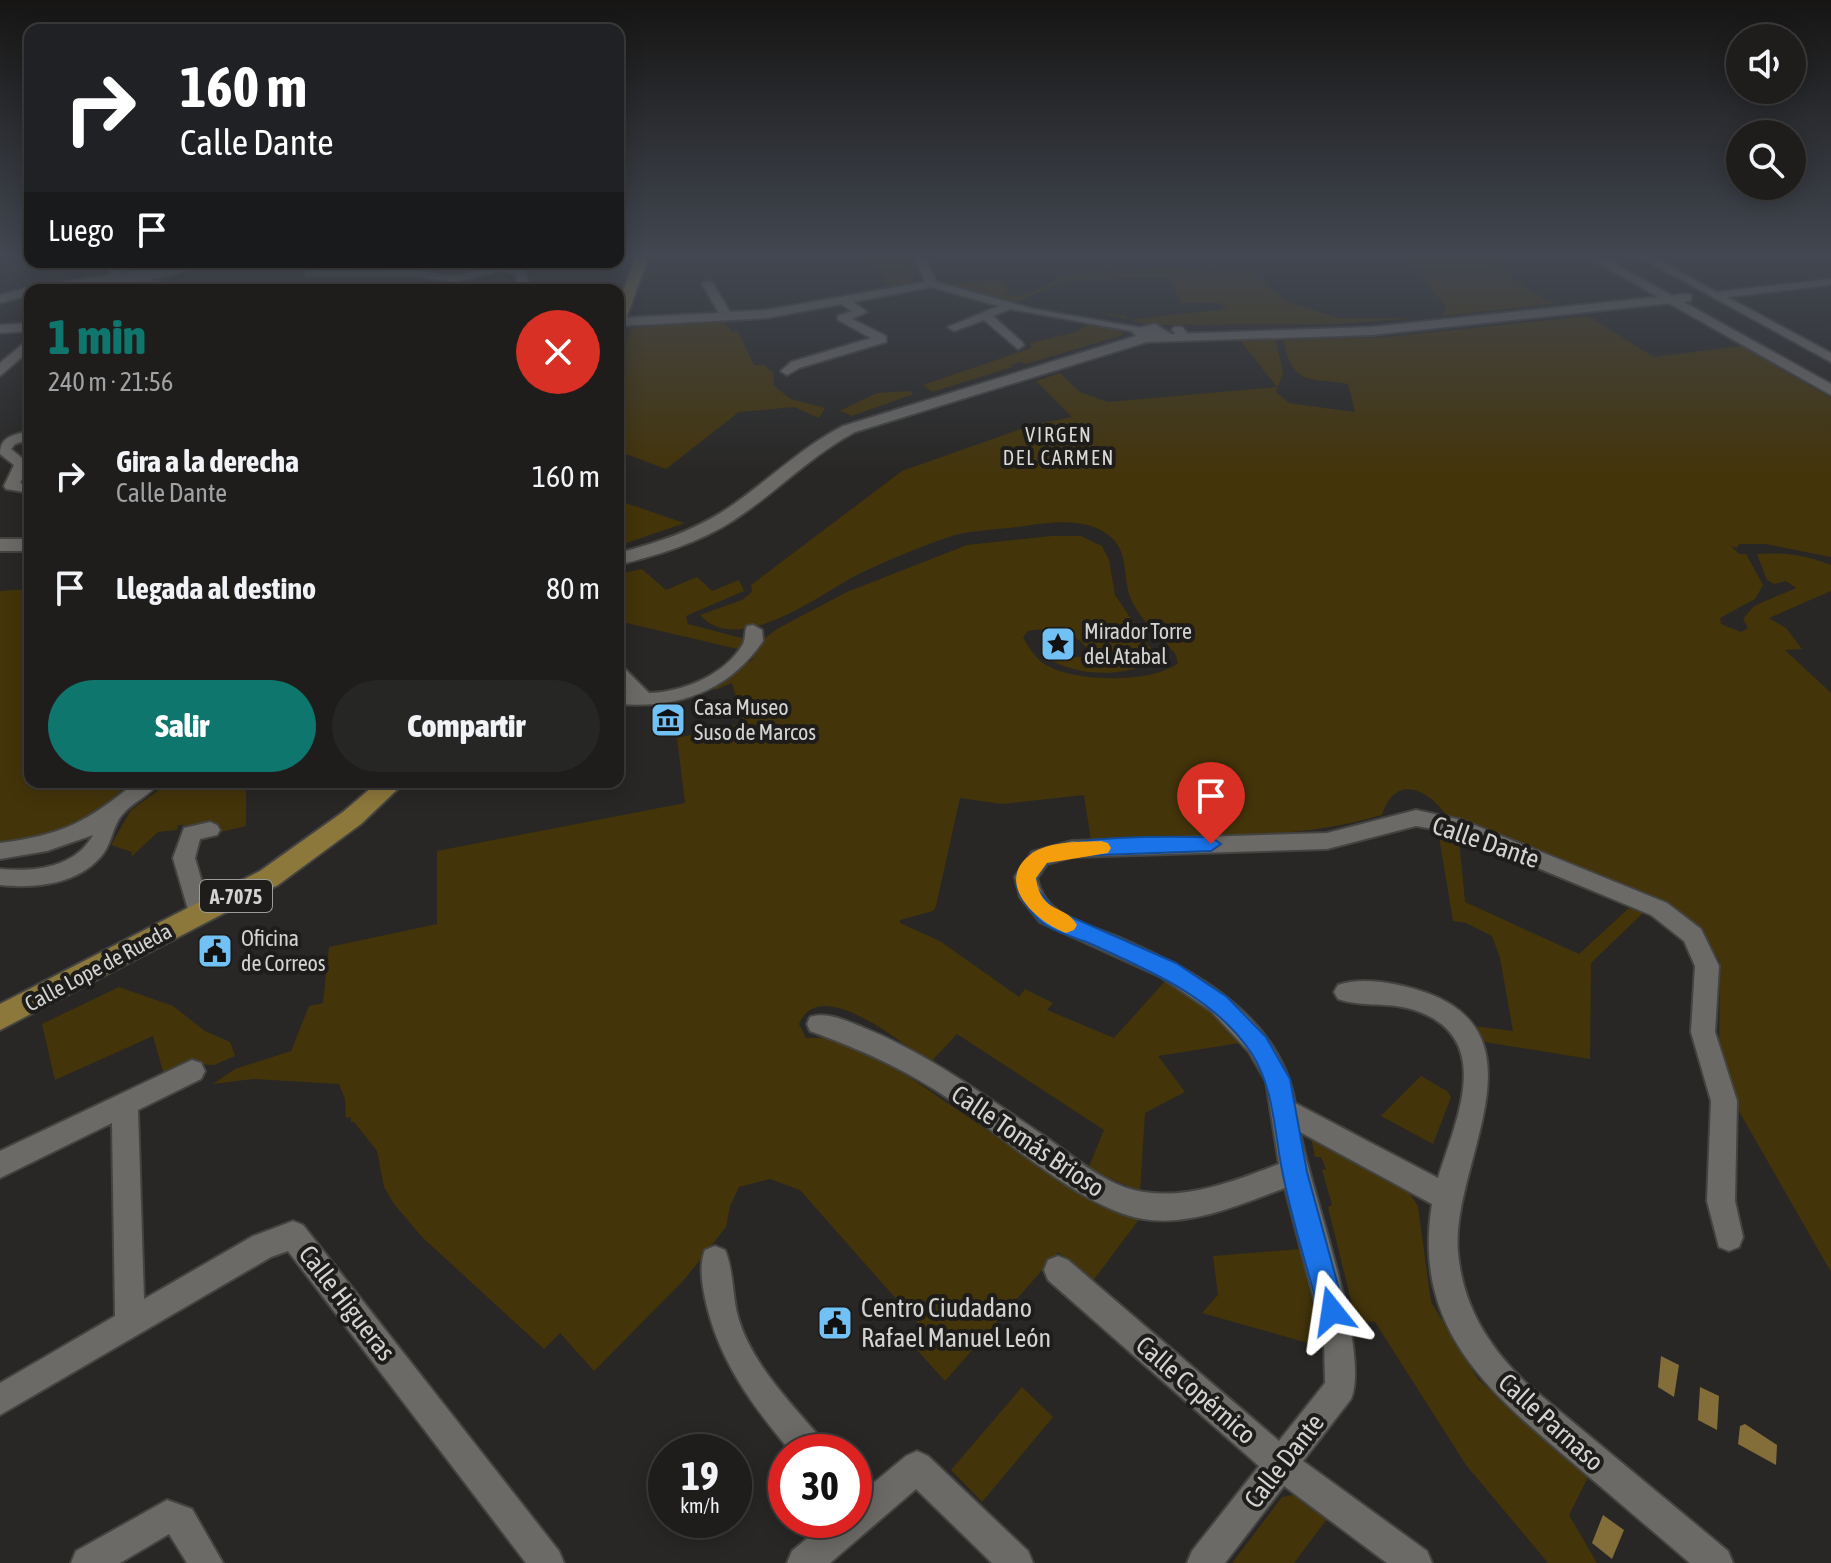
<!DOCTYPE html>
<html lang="es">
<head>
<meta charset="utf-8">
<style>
	:root { --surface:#1e1d1c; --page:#262625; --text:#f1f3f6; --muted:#a1a2a3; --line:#3c3b3b; --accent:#0f766e }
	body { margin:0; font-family:"Asap Condensed",sans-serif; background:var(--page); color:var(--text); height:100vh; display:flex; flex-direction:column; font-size:30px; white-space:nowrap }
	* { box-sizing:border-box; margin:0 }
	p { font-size:26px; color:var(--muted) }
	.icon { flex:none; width:44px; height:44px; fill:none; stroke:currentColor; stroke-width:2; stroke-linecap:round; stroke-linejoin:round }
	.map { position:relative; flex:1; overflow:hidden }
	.side { position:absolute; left:24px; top:284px; width:600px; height:504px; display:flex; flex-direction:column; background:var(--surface); border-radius:16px; box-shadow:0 4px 20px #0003,0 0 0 2px var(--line) }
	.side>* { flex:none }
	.hud { position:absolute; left:24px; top:24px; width:600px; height:244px; border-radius:16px; box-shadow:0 4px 20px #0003,0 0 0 2px var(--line); background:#202124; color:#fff; overflow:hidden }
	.buttons { position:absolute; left:1726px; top:24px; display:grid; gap:16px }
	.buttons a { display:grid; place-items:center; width:80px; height:80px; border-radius:50%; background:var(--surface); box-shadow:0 4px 20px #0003,0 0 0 2px var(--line); font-size:40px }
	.speed { position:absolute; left:648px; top:1434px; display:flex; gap:16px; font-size:40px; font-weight:700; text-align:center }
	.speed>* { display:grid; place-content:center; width:104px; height:104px; border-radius:50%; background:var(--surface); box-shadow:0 4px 20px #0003,0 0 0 2px var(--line); line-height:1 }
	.speed small { font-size:20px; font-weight:400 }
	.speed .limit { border:12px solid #d22; background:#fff; color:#111 }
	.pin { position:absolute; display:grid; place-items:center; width:68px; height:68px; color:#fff; margin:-82px -34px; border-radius:50% 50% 50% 0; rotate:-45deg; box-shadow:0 0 8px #0007 }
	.pin .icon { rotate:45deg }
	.me { position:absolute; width:88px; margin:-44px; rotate:345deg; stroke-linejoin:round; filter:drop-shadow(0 0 6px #0008) }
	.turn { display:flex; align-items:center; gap:28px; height:168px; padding:0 24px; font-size:36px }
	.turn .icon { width:104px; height:104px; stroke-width:2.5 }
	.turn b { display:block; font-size:56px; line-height:68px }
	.then { display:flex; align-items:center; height:76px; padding:0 24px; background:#0003; gap:16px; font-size:30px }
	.round { display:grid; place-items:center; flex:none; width:84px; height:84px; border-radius:42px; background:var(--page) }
	.summary { display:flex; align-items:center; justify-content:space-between; height:136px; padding:0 24px }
	h1 { font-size:48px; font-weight:800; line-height:60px; color:var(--accent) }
	.action { display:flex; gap:16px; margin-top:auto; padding:16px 24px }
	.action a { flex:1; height:92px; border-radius:48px; background:var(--accent); color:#fff; font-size:32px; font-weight:800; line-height:92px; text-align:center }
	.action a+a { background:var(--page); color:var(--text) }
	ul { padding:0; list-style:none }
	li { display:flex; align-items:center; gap:24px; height:112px; padding:0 24px }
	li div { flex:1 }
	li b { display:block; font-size:30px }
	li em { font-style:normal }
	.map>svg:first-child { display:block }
</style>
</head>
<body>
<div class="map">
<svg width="1831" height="1563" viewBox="0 0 1831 1563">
	<rect width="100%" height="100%" fill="#282725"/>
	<path fill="#43340a" d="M866,255H908L914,278L908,284L889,287Z
		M1405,255H1514L1481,258L1547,301L1559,303L1442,316L1446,307Z
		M1169,266L1203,272L1249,271L1288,302L1338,318H1419L1337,324L1150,325L1097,312L1125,316L1128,320L1227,309L1220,303H1181L1170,278L1067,280L1013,304L952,286L958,283L1004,280L1009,290L1002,294C1028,301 1042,284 1067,277C1099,269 1135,274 1169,266Z
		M1588,316L1654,357L1741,346L1831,398V557L1766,544H1739L1737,548L1730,545L1739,554H1746L1763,585L1755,599L1720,618L1721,624L1741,632L1748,628L1743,619L1754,606L1796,588L1786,581L1774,584L1767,580L1757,554C1784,552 1806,555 1831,565V591L1769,618L1786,628L1802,649L1785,650L1831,693V1272L1736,1106L1719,1048L1720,962L1701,930L1666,904L1446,815C1427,788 1395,774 1382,815C1289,843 1187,834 1091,840L1084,795L1002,804L960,798L936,906L933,911L900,920V923L940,941L1019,997L1025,989L1053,1003L1047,1010L1114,1038L1167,979L1217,1015L1246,1042L1158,1056L1185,1092L1145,1113L1140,1191L1088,1169L1104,1130L957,1034L930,1063C904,1045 820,973 799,1024L806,1038H830L871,1051L1099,1206L1140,1218L1093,1281L1058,1252L945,1381L908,1340L920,1326L800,1190L770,1179L739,1187L730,1206L726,1227L684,1280L594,1371L560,1333L544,1349L422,1237L394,1204L384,1187L377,1151L354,1122H351V1117L346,1118L345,1099L339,1084L253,1079L213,1084L235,1069L291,1051L309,1006L323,1003L329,947L437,924V851L685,803L677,738L744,723L732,683L715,690L713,685L752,660L761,641L777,629L847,592L967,545L1052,536H1081L1102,546L1109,560L1115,595L1152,650L1151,662C1121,678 1076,676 1047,658L1046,652L1061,659L1086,656L1088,650C1076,631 1049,627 1028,631L1023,637C1027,646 1037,660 1046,665C1074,682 1152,684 1178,663L1175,653C1161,638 1140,619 1132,601C1122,582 1130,555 1112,538C1086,515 1048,523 1018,527C994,530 968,530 946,538C917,548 888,560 861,573C824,591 739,659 700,615L742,600L752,592L751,585L902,471L1029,426L1072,417L1036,381L1060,373L1080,392L1108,402L1277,387L1240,340H1276L1283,373L1276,392L1289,403L1355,412L1348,384C1306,377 1294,386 1283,340L1386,337Z
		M724,322L732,332L738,331L754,365H764L774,373V386L791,399L825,408L819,418L794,407L739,412L666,469L618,451V365L631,328Z
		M1092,322L1121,330L1123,335L1026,364L1021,362L1010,365L1013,367L932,392L923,385L1031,348V343L1076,332Z
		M909,391L914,394L852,416L841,411L831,415L877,393Z
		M623,502L684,523H685L618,546V505Z
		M642,569L666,590L697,577L712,591L739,580L744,591L686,616L688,624L749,640L742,650L618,621V574Z
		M30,589V782H132C92,815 55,842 0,843V591Z
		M170,782H246V826L213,834L182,829L183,825H178L177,830L158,832L131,857L132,852L111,845L131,810Z
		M1438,831L1459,839L1465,902L1579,954L1629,908L1643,913L1591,963L1590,1059L1485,1042L1473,1026L1513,1031L1500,958L1492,936L1466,923L1453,921Z
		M119,987L173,1006L205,1031L230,1042L235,1056L214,1065L189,1064L164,1075L153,1036L55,1080L42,1024Z
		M1421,1076L1447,1091L1451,1097L1433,1144L1381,1116Z
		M1311,1138C1347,1156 1398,1170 1418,1206L1431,1302L1478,1379L1589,1475L1569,1515L1597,1563H1548L1466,1465L1375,1322L1356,1321L1328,1207L1332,1205L1322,1170L1326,1169L1321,1157H1315Z
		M1300,1249L1322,1347L1202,1313L1218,1295L1213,1256Z
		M1022,1387L1053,1417L982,1502L951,1470Z
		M1298,1494L1327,1519L1294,1563H1232L1282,1497Z"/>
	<path fill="#836e39" d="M1661,1356L1679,1365L1674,1397L1658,1387Z
		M1700,1387L1719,1396L1717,1430L1698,1420Z
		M1745,1424L1777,1445L1776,1465L1738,1444L1740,1426Z
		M1603,1515L1624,1530L1612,1559L1592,1543Z"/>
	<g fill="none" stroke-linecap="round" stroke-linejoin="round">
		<defs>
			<path id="minor" d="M914,255H924L936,282L1033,309L1148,329L1142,333L1010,309L993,316L1022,342L1024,345L1018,349L984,320L954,331L948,327L999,306L931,287L853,302L867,312L852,319L886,336V342L799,368L787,375L781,371L791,362L871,338L838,320V316L852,311L841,304L767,318L618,326V318L719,313L702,284L708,281L712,282L730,312L767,310L925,282Z
				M1636,255H1649L1717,292L1831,279V285L1727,297L1831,353V362Z
				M114,262H124L119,281L113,284L107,281Z
				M317,262H328L319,271L413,270L455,276L501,265L525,270L530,290H518L516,274L501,271L455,282L413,276H305V272Z
				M126,276L190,287L196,290H170L122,281L120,279Z
				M1174,327H1182L1190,336L1180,339L1172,330Z
				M30,431V439L15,444L11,449L29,464L20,483L30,485V493L6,489L4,486L14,465L0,454C0,436 14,435 30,431Z
				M753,625L762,630L763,641C728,692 677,709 618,704V692L627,693L618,683V666L624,668L649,693C683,692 725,675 743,644C746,638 744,632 747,626Z
				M136,782H159C150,796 132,802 122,815C113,825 112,842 103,854C80,884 35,889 0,885V869C34,872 75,868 93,835L47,851L0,859V843C63,835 87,822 136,782Z
				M1416,810L1462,820L1667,903L1701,929L1719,966L1715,1032L1737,1101L1735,1201L1743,1237L1739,1247L1729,1251L1719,1247L1707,1201L1711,1101L1691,1032L1695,966L1684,941L1651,915L1451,832L1416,826L1327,849L1072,857L1047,864L1037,878C1039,889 1046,902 1056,909C1071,922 1099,929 1118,937C1193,970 1279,1014 1295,1103L1438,1178C1455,1122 1496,1039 1417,1011C1391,1001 1363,1008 1338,999L1334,992L1338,985C1363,976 1402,984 1427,993C1548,1037 1450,1166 1458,1253C1463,1307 1489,1347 1527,1384L1728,1551L1733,1563H1690C1651,1530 1612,1496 1573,1463C1488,1391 1412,1329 1432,1204L1300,1132C1311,1192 1371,1351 1351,1399L1303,1461L1427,1551L1432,1563H1387L1284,1486L1225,1563H1187L1192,1551L1259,1466L1048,1280L1044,1270L1048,1260L1058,1256L1068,1260L1279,1441L1325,1383L1324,1338L1285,1188C1241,1204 1191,1227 1143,1219C1085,1210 1002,1136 952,1101C907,1070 862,1050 810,1031L807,1024L810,1017C826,1011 847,1021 862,1027C929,1054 985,1096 1044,1136C1075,1157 1106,1187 1144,1192C1190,1199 1237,1180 1279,1164L1266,1081L1249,1052L1211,1011L1161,977L1040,922L1020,897L1015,877L1032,852L1072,841L1327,833Z
				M210,822L217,825L220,830L217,835L200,839L195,858L211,913L208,919L200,922L192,919L189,913L173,858L184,828Z
				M192,1060L201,1063L205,1071L201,1079L138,1110L144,1299L253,1236L293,1221L303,1225L559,1551L564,1563H526L288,1251L271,1257L0,1415V1383L115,1316L112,1123L0,1178V1151Z
				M715,1246L725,1250C734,1271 732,1295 738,1317C752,1365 792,1404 823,1441L828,1452H791C752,1405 718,1360 705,1298C702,1283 699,1265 705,1250Z
				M917,1451L928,1456L1028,1551L1033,1563H992L916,1489L830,1563H787L792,1551L829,1520H854V1499L906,1456Z
				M167,1500L192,1509L223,1563H187L169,1534L120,1563H71L76,1551Z"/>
			<path id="tertiary" d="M181,262H203C175,283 68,290 30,290V295L0,303V295C58,279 121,276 181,262Z
				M1686,294L1691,295V301L1371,335L1147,342L855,432C810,456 776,493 734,520C699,543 658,555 618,565V553C654,544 690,532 722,512C764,485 798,449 843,426L1136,336L1132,332L1134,329L1155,324L1171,334L1371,327Z
				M30,323V331L0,333V325Z
				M30,338V350L0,376V363Z
				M0,539H30V551H0Z"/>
			<path id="secondary" d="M1584,255H1599L1831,384V395Z"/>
			<path id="primary" d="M637,255H649L625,322L618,326V304Z
				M378,782H405L361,824L278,885L0,1030V1004L260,871L343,812Z"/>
		</defs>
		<use href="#minor" stroke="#434341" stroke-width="4"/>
		<use href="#tertiary" stroke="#434341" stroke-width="4"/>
		<use href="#secondary" stroke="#434341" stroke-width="4"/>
		<use href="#primary" stroke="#434341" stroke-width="4"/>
		<use href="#minor" fill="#6b6a67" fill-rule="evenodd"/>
		<use href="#tertiary" fill="#6b6a67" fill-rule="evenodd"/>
		<use href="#secondary" fill="#6b6a67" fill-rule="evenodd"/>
		<use href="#primary" fill="#8d783c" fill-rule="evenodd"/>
	</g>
	<linearGradient id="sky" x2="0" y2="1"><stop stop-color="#161514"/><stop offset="0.54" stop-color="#424751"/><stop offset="1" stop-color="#424751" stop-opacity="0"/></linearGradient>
	<rect width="1831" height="474" fill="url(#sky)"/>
	<path fill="#1a73e8" stroke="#114b97" stroke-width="2" d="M1211,837L1221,844L1211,851L1072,856L1047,863L1036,877L1037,889L1055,910L1176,963L1227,997L1266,1037L1290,1079L1307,1172L1345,1311L1341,1320L1332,1324L1323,1320L1319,1311C1306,1264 1291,1217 1282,1170C1274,1130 1274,1089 1252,1054C1215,997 1148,970 1089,943C1074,937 1051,931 1039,920C1031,912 1019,897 1017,885C1009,827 1173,838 1211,837Z"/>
	<path fill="#f59e0b" d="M1101,841L1108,843L1111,848L1108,853L1047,863L1036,878C1041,915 1066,904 1077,925L1074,930L1066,933C1035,922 991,880 1034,852C1052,841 1081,842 1101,841Z"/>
	<defs>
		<symbol id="sight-square" viewBox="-11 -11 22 22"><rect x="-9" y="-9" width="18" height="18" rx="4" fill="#71c1f4" stroke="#1e1d1b"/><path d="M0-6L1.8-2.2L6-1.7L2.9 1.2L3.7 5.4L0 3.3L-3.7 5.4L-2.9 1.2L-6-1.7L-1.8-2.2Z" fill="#111"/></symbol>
		<symbol id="museum-square" viewBox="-11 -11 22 22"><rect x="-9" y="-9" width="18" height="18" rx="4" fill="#71c1f4" stroke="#1e1d1b"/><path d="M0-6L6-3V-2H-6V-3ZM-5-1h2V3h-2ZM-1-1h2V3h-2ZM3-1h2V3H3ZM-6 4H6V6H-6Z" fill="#111"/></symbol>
		<symbol id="civic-square" viewBox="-11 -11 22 22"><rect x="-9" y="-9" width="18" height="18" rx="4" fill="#71c1f4" stroke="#1e1d1b"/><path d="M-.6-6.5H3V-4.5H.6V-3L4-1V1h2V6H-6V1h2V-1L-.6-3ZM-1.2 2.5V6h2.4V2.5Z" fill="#111"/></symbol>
	</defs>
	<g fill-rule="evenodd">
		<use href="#sight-square" x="1038" y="624" width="40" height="40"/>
		<use href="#museum-square" x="648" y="700" width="40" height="40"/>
		<use href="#civic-square" x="195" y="931" width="40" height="40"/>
		<use href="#civic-square" x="815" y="1303" width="40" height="40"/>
	</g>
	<g text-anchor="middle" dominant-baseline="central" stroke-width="8" stroke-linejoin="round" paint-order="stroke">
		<g font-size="20" letter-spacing="2" fill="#dbdad6" stroke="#1e1d1b">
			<text x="1059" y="434">VIRGEN<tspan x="1059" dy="23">DEL CARMEN</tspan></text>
		</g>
		<rect fill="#1e1d1b" stroke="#9d9c9a" stroke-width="2" x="200" y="880" width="72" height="32" rx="6"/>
		<g font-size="20" font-weight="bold" fill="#d3d3d1">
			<text x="236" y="896">A-7075</text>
		</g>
		<g font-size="22" fill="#d3d3d1" stroke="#1e1d1b" text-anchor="start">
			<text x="1084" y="631">Mirador Torre<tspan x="1084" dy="25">del Atabal</tspan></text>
			<text x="694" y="707">Casa Museo<tspan x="694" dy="25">Suso de Marcos</tspan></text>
			<text x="241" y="938">Oficina<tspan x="241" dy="25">de Correos</tspan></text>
		</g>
		<g font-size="22" fill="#d3d3d1" stroke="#1e1d1b">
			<text transform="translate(98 967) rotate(-28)">Calle Lope de Rueda</text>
		</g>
		<g font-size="26" fill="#d3d3d1" stroke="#1e1d1b">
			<text transform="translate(1486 842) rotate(19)">Calle Dante</text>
			<text transform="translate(1028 1141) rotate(34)">Calle Tomás Brioso</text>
			<text transform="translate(347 1303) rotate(52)">Calle Higueras</text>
			<text transform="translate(1196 1390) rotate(41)">Calle Copérnico</text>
			<text transform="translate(1551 1422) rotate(42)">Calle Parnaso</text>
			<text transform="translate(1284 1461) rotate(-52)">Calle Dante</text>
		</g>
		<g font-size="26" fill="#d3d3d1" stroke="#1e1d1b" text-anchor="start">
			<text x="861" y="1308">Centro Ciudadano<tspan x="861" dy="30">Rafael Manuel León</tspan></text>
		</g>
	</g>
</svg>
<div class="buttons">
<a><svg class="icon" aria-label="sound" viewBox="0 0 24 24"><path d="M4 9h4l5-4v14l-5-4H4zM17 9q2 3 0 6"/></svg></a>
<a><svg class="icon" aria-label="search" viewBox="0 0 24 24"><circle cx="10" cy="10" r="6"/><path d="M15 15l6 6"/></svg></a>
</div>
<div class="speed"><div>19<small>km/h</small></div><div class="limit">30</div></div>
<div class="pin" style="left:1211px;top:844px;background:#d93025"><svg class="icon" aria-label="arrive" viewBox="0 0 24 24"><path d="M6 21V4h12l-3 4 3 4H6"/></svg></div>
<svg class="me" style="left:1332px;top:1311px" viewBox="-20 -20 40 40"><path d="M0-17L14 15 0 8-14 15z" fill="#1a73e8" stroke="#fff" stroke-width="4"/></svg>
<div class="hud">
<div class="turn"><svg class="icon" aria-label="right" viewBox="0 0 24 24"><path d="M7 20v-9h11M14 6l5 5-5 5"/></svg><div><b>160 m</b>Calle Dante</div></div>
<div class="then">Luego<svg class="icon" aria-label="arrive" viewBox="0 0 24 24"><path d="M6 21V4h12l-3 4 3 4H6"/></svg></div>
</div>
<section class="side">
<div class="summary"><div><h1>1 min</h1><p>240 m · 21:56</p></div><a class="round" style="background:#d93025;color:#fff"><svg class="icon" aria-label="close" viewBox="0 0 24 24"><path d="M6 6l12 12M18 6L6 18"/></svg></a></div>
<ul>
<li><svg class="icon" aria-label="right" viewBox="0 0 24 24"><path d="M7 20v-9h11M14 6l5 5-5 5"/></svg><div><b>Gira a la derecha</b><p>Calle Dante</p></div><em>160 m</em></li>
<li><svg class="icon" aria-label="arrive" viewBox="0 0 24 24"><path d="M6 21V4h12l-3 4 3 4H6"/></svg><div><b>Llegada al destino</b></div><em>80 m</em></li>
</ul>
<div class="action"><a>Salir</a><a>Compartir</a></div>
</section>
</div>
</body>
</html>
